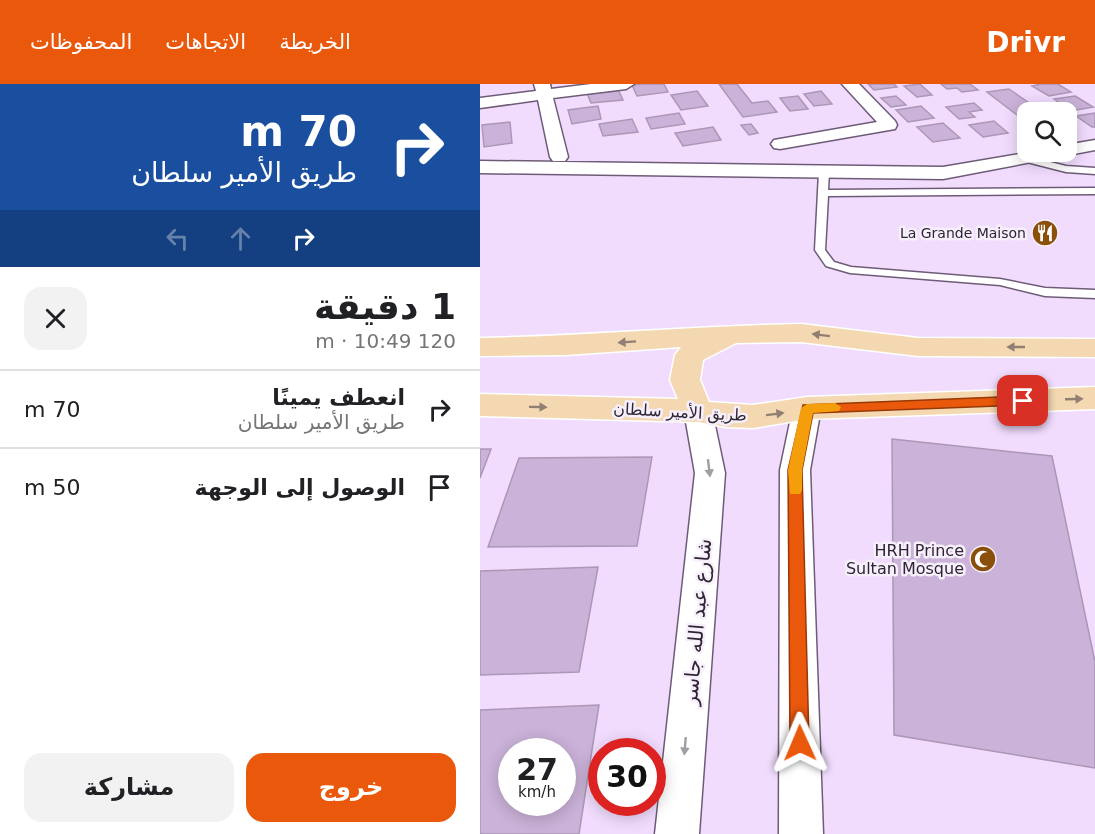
<!DOCTYPE html>
<html lang="ar">
<head>
<meta charset="utf-8">
<style>
	:root { --surface:#fff; --page:#f2f2f2; --text:#202124; --muted:#757577; --line:#e0e0e0; --accent:#ea580c }
	body { margin:0; font-family:"DejaVu Sans","Noto Sans Arabic",sans-serif; background:var(--page); color:var(--text); direction:rtl; height:100vh; display:flex; flex-direction:column; font-size:22px; white-space:nowrap }
	* { box-sizing:border-box; margin:0 }
	p { font-size:20px; color:var(--muted) }
	.icon { flex:none; width:33px; height:33px; fill:none; stroke:currentColor; stroke-width:2; stroke-linecap:round; stroke-linejoin:round }
	.map { position:relative; flex:1; overflow:hidden; direction:ltr }
	.sheet { display:flex; flex-direction:column; background:var(--surface); width:480px }
	.sheet>* { flex:none }
	.banner { background:#1a4fa0; color:#fff; overflow:hidden }
	.tools { position:absolute; left:537px; top:18px; display:grid; gap:12px }
	.tools a { display:grid; place-items:center; width:60px; height:60px; border-radius:12px; background:var(--surface); box-shadow:0 3px 15px #0003; font-size:30px }
	.speed { position:absolute; left:18px; top:654px; display:flex; gap:12px; font-size:30px; font-weight:700; text-align:center }
	.speed>* { display:grid; place-content:center; width:78px; height:78px; border-radius:50%; background:var(--surface); box-shadow:0 3px 15px #0003; line-height:1 }
	.speed small { font-size:15px; font-weight:400 }
	.speed .limit { border:9px solid #d22; background:#fff; color:#111 }
	.pin { position:absolute; display:grid; place-items:center; width:51px; height:51px; color:#fff; margin:-26px; border-radius:12px; box-shadow:0 3px 9px #0006 }
	.me { position:absolute; width:66px; margin:-33px; rotate:359deg; stroke-linejoin:round; filter:drop-shadow(0 0 4px #0008) }
	.turn { display:flex; align-items:center; gap:21px; height:126px; padding:0 24px; font-size:27px }
	.turn .icon { width:78px; height:78px; stroke-width:2.5 }
	.turn b { display:block; font-size:42px; line-height:51px }
	.lanes { display:flex; align-items:center; height:57px; padding:0 24px; background:#0003; justify-content:center; gap:30px; direction:ltr }
	.lanes .off { opacity:.35 }
	.round { display:grid; place-items:center; flex:none; width:63px; height:63px; border-radius:18px; background:var(--page) }
	.summary { display:flex; align-items:center; justify-content:space-between; height:102px; padding:0 24px }
	h1 { font-size:36px; font-weight:700; line-height:45px }
	.primary-button { display:flex; gap:12px; margin-top:auto; padding:12px 24px }
	.primary-button a { flex:1; height:69px; border-radius:18px; background:var(--accent); color:#fff; font-size:24px; font-weight:700; line-height:69px; text-align:center }
	.primary-button a+a { background:var(--page); color:var(--text) }
	ul { padding:0; list-style:none }
	li { display:flex; align-items:center; gap:18px; height:78px; padding:0 24px; border-top:2px solid var(--line) }
	li div { flex:1 }
	li b { display:block; font-size:22px }
	li em { font-style:normal }
	header { display:flex; align-items:center; gap:36px; box-sizing:border-box; height:84px; padding:0 30px; background:var(--accent); color:#fff }
	header strong { font-size:28px }
	nav { display:flex; gap:33px; margin-inline-start:auto; font-size:21px }
	main { display:flex; flex:1; min-height:0 }
	.map>svg:first-child { display:block }
</style>
</head>
<body>
<header>
<strong>Drivr</strong>
<nav><a>الخريطة</a><a>الاتجاهات</a><a>المحفوظات</a></nav>
</header>
<main>
<div class="map">
<svg width="615" height="750" viewBox="0 0 615 750">
	<rect width="100%" height="100%" fill="#f1dcfd"/>
	<path fill="#cab2d8" stroke="#ab97b6" stroke-width="1.5" fill-rule="evenodd" d="M164,0H184L188,8L157,12L152,1Z
		M239,0H257L272,19L288,17L297,28L263,33Z
		M388,0H414L417,3L394,6Z
		M440,0L452,11L437,13L424,2Z
		M461,0H490L498,6L482,8L477,4L467,5Z
		M561,0H578L591,8L569,12L552,2Z
		M138,5L143,16L111,19L107,9Z
		M529,5L561,27L537,31L507,8Z
		M217,7L228,22L201,26L191,11Z
		M341,7L352,20L334,22L324,10Z
		M318,12L328,25L310,27L300,14Z
		M416,12L426,21L411,23L401,14Z
		M595,12L613,23L591,27L574,15Z
		M494,19L502,26L489,28L495,33L479,35L466,23Z
		M118,22L121,35L92,40L88,26Z
		M441,22L454,34L428,38L416,26Z
		M199,29L205,40L171,45L166,34Z
		M615,29V43H612L596,32Z
		M152,35L158,48L123,52L119,40Z
		M514,37L528,49L503,53L489,41Z
		M30,38L32,59L4,63L2,41Z
		M463,39L480,54L453,58L437,43Z
		M271,40L278,49L269,51L261,41Z
		M233,43L241,56L203,62L195,49Z
		M412,355L572,372L615,578V684L414,651Z
		M0,365H11L0,394Z
		M172,373L157,462L8,463L39,374Z
		M118,483L99,588L0,591V487Z
		M119,621L99,750H0V626ZM32,668H82V718H32Z"/>
	<g fill="none" stroke-linecap="round" stroke-linejoin="round">
		<defs>
			<path id="lane" d="M542,71L586,82L615,84V90L586,88L539,76L537,74Z
				M344,85L349,88L348,106L615,104V110L348,112L345,166L354,178L371,183L520,195L565,204L615,206V214L565,212L520,201L370,189L346,182L335,166L339,88Z"/>
			<path id="street" d="M54,0H70L71,5L111,0H154L146,5L73,14L88,73L85,77H73L70,73L58,16L0,24V14L56,7Z
				M362,0H379L415,37L417,41L415,45L300,65L294,64L291,60L294,56L397,38Z
				M615,56V66L463,95L0,89V77L463,83L551,68H586V61Z
				M327,314L337,317L341,324L330,386L343,750H299L300,386L313,324L317,317Z
				M218,317L228,320L232,327L245,389L219,750H175L215,389L204,327L208,320Z"/>
			<path id="primary" d="M321,240L438,254L615,255V273L438,272L321,258L256,259L223,276L220,296L229,318L273,321L327,313L615,303V325L327,335L273,344L246,343L218,338L0,332V310L198,315L190,296L195,271L201,263L86,271L0,272V254C107,252 214,242 321,240Z"/>
		</defs>
		<use href="#lane" stroke="#6e5b78" stroke-width="3"/>
		<use href="#street" stroke="#6e5b78" stroke-width="3"/>
		<use href="#primary" stroke="#fff" stroke-width="3"/>
		<use href="#lane" fill="#fff" fill-rule="evenodd"/>
		<use href="#street" fill="#fff" fill-rule="evenodd"/>
		<use href="#primary" fill="#f4d8b2" fill-rule="evenodd"/>
	</g>
	<defs><path id="oneway-solid" d="M-6-.8H1V-3.2L6.5 0L1 3.2V.8H-6Z" transform="scale(1.5)"/></defs>
	<g fill="#907f72">
		<use href="#oneway-solid" transform="translate(341 251) rotate(-173)"/>
		<use href="#oneway-solid" transform="translate(147 258) rotate(176)"/>
		<use href="#oneway-solid" transform="translate(536 263) rotate(-180)"/>
		<use href="#oneway-solid" transform="translate(594 315) rotate(-2)"/>
		<use href="#oneway-solid" transform="translate(58 323) rotate(1)"/>
		<use href="#oneway-solid" transform="translate(295 330) rotate(-7)"/>
	</g>
	<g fill="#a09da3">
		<use href="#oneway-solid" transform="translate(229 384) rotate(83)"/>
		<use href="#oneway-solid" transform="translate(205 662) rotate(95)"/>
	</g>
	<path fill="#ea580c" stroke="#983908" stroke-width="1.5" d="M543,312L549,317L543,321L333,329L322,386L329,659L326,666L320,668L313,666L310,659L308,386L323,321Z"/>
	<path fill="#f59e0b" d="M355,319L361,323L359,327L333,329L322,386V406L320,410H310L308,386L321,324L327,320Z"/>
	<defs>
		<symbol id="restaurant-disc" viewBox="-11 -11 22 22"><circle r="9.5" fill="#8b4f0c" stroke="#f7effc"/><path d="M-5-6h1v4h1v-4h1v4h1v-4h1v5L-1.5 .5V6h-2V.5L-5-1ZM5-6V6H3V1.5H1.5Q1.5-4 5-6Z" fill="#fff"/></symbol>
		<symbol id="mosque-disc" viewBox="-11 -11 22 22"><circle r="9.5" fill="#8b4f0c" stroke="#f7effc"/><path d="M3.5-4.9A6 6 0 1 0 3.5 4.9A5 5 0 1 1 3.5-4.9Z" fill="#fff"/></symbol>
	</defs>
	<g fill-rule="evenodd">
		<use href="#restaurant-disc" x="550" y="134" width="30" height="30"/>
		<use href="#mosque-disc" x="488" y="460" width="30" height="30"/>
	</g>
	<g text-anchor="middle" dominant-baseline="central" stroke-width="5" stroke-linejoin="round" paint-order="stroke">
		<g font-size="14" fill="#2d2632" stroke="#f7effc" text-anchor="end">
			<text x="546" y="149">La Grande Maison</text>
		</g>
		<g font-size="16" fill="#2d2632" stroke="#f7effc">
			<text transform="translate(200 328) rotate(3)">طريق الأمير سلطان</text>
		</g>
		<g font-size="16" fill="#2d2632" stroke="#f7effc" text-anchor="end">
			<text x="484" y="466">HRH Prince<tspan x="484" dy="18">Sultan Mosque</tspan></text>
		</g>
		<g font-size="20" fill="#2d2632" stroke="#f7effc">
			<text transform="translate(217 538) rotate(-85)">شارع عبد الله جاسر</text>
		</g>
	</g>
</svg>
<div class="tools">
<a><svg class="icon" aria-label="search" viewBox="0 0 24 24"><circle cx="10" cy="10" r="6"/><path d="M15 15l6 6"/></svg></a>
</div>
<div class="speed"><div>27<small>km/h</small></div><div class="limit">30</div></div>
<div class="pin" style="left:543px;top:317px;background:#d93025"><svg class="icon" aria-label="arrive" viewBox="0 0 24 24"><path d="M6 21V4h12l-3 4 3 4H6"/></svg></div>
<svg class="me" style="left:320px;top:659px" viewBox="-20 -20 40 40"><path d="M0-17L14 15 0 8-14 15z" fill="#ea580c" stroke="#fff" stroke-width="4"/></svg>
</div>
<section class="sheet">
<div class="banner">
<div class="turn"><svg class="icon" aria-label="right" viewBox="0 0 24 24"><path d="M7 20v-9h11M14 6l5 5-5 5"/></svg><div><b>70 m</b>طريق الأمير سلطان</div></div>
<div class="lanes"><svg class="icon off" aria-label="left" viewBox="0 0 24 24"><path d="M17 20v-9H6M10 6l-5 5 5 5"/></svg><svg class="icon off" aria-label="ahead" viewBox="0 0 24 24"><path d="M12 20V5M6 11l6-6 6 6"/></svg><svg class="icon" aria-label="right" viewBox="0 0 24 24"><path d="M7 20v-9h11M14 6l5 5-5 5"/></svg></div>
</div>
<div class="summary"><div><h1>1 دقيقة</h1><p>120 m · 10:49</p></div><a class="round"><svg class="icon" aria-label="close" viewBox="0 0 24 24"><path d="M6 6l12 12M18 6L6 18"/></svg></a></div>
<ul>
<li><svg class="icon" aria-label="right" viewBox="0 0 24 24"><path d="M7 20v-9h11M14 6l5 5-5 5"/></svg><div><b>انعطف يمينًا</b><p>طريق الأمير سلطان</p></div><em>70 m</em></li>
<li><svg class="icon" aria-label="arrive" viewBox="0 0 24 24"><path d="M6 21V4h12l-3 4 3 4H6"/></svg><div><b>الوصول إلى الوجهة</b></div><em>50 m</em></li>
</ul>
<div class="primary-button"><a>خروج</a><a>مشاركة</a></div>
</section>
</main>
</body>
</html>
